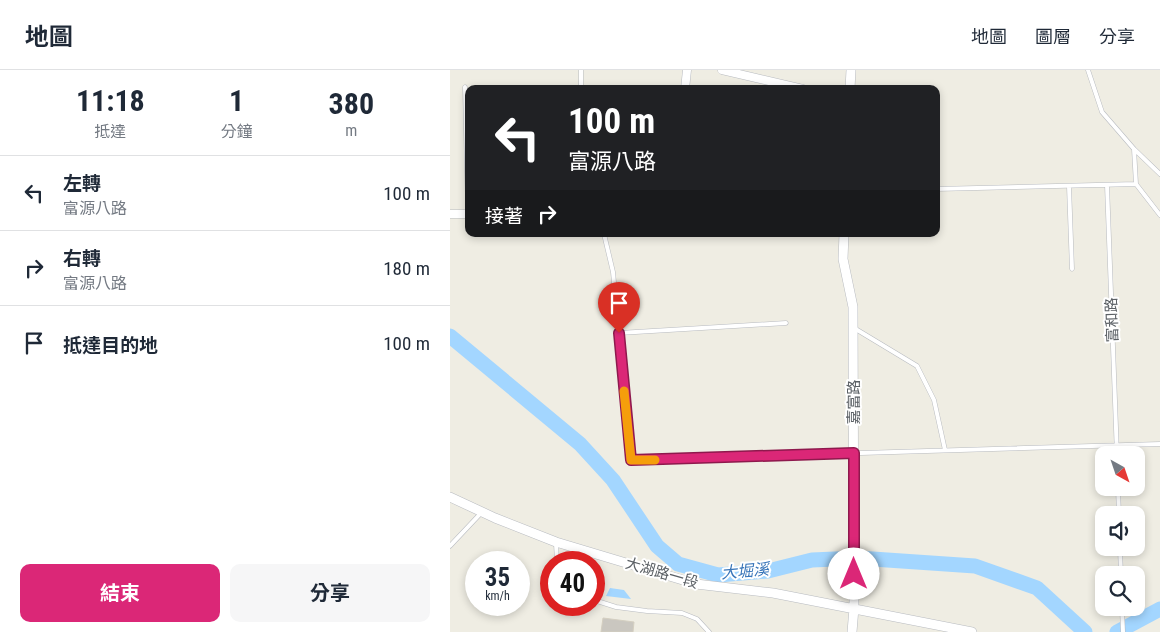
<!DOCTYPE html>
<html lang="zh-TW">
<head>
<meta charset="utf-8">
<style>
	:root { --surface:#fff; --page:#f6f6f7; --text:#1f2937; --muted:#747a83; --line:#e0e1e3; --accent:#db2777 }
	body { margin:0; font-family:"Roboto Condensed","Noto Sans TC",sans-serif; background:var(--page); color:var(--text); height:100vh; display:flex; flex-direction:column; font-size:19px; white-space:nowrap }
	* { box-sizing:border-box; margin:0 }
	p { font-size:16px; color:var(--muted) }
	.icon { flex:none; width:28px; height:28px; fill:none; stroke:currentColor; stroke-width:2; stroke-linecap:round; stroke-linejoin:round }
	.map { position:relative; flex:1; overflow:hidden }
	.panel { display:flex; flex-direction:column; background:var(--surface); width:450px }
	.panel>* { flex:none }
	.guide { position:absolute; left:15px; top:15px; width:475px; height:152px; border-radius:10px; box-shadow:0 2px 8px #0003; background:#202124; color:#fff; overflow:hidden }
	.needle { width:32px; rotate:140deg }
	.buttons { position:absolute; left:645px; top:376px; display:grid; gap:10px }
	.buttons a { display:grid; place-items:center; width:50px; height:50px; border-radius:10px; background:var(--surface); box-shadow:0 2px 8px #0003; font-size:25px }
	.speed { position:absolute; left:15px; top:481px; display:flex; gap:10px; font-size:25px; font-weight:700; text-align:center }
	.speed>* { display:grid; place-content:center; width:65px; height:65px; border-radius:50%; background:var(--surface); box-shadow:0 2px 8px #0003; line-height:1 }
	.speed small { font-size:12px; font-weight:400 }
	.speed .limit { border:8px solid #d22; background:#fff; color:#111 }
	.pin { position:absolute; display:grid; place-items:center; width:42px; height:42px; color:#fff; margin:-51px -21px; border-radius:50% 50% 50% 0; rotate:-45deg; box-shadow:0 0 5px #0007 }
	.pin .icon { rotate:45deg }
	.me { position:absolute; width:55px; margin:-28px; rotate:0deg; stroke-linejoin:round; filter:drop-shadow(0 0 4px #0008) }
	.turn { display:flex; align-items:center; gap:18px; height:105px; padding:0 20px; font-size:22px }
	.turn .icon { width:65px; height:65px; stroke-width:2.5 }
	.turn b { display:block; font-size:35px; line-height:42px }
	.then { display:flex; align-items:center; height:48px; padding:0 20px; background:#0003; gap:10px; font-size:19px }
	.eta { display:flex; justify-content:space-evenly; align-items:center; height:85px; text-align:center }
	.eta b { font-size:30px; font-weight:700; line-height:35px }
	.primary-button { display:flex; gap:10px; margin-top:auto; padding:10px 20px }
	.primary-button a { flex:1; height:58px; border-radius:10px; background:var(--accent); color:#fff; font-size:20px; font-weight:700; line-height:58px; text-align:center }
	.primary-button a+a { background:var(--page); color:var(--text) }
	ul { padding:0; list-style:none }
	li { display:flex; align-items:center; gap:15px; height:75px; padding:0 20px; border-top:1px solid var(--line) }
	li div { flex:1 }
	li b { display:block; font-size:19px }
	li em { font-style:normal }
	header { display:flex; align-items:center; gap:30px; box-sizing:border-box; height:70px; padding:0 25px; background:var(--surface); border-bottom:1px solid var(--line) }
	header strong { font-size:24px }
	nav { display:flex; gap:28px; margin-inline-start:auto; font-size:18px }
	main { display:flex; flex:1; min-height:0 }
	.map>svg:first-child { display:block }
</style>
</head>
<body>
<header>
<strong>地圖</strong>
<nav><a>地圖</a><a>圖層</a><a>分享</a></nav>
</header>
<main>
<section class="panel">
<div class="eta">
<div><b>11:18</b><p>抵達</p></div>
<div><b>1</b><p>分鐘</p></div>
<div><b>380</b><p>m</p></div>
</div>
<ul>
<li><svg class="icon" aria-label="left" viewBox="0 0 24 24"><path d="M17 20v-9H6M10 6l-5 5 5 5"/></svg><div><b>左轉</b><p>富源八路</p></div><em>100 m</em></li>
<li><svg class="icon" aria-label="right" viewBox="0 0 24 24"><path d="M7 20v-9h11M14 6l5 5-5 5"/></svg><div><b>右轉</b><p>富源八路</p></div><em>180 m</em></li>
<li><svg class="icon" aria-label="arrive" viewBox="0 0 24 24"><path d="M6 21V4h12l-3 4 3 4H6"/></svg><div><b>抵達目的地</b></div><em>100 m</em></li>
</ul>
<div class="primary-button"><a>結束</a><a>分享</a></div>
</section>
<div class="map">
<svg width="710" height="562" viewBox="0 0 710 562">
	<rect width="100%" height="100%" fill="#efede3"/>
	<path fill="#a3d6ff" d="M160,518L174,520L181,529L156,526Z"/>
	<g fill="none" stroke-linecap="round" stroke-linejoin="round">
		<path stroke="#a3d6ff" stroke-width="15" d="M0,266L130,374L163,410L207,476L228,494L268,505L318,501L362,490L408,488L525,496L587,518L635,562
			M667,562L710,539"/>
	</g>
	<path fill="#cac7c0" stroke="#d4cfc1" d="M153,548L184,552L183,562H151Z"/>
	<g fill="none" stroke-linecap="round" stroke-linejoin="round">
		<defs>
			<path id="service" d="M131,0V19
				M638,0L652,42L684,79L686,114L710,145
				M15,17L18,144
				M684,79L710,104
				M657,115L667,385
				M619,116L622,199
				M486,119L686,114
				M154,164L163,202L181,390L710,374
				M404,258L467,296L484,330L495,380
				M169,263L336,253
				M668,418L669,445
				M106,473L107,492
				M0,476L32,442
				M670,478L671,505
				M144,530L166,537L197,541L232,543L247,549L259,562
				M672,538L673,562"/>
			<path id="minor" d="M272,0L353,19
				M235,19L237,0
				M0,144H19"/>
			<path id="tertiary" d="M400,19L401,0
				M394,164L393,189L403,237L404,538L402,562
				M0,427L45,448L106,472L246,514L323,523L522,562"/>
		</defs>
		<use href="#service" stroke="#b8bbc0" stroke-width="5"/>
		<use href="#minor" stroke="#b8bbc0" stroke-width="9"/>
		<use href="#tertiary" stroke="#b8bbc0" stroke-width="10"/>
		<use href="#service" stroke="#fff" stroke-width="4"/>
		<use href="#minor" stroke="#fff" stroke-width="8"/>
		<use href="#tertiary" stroke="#fff" stroke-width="9"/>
	</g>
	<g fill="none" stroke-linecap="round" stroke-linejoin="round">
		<defs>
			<path id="route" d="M169,263L181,390L404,383V504"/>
		</defs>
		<use href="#route" stroke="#8e194d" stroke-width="12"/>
		<use href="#route" stroke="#db2777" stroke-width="9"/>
		<path stroke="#f59e0b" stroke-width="9" d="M174,321L181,390H205"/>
	</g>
	<g text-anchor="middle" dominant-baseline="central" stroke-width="4" stroke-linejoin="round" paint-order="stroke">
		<g font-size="15" fill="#5b6065" stroke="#fff">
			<text transform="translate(662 250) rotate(-92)">富和路</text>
			<text transform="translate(404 332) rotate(-90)">嘉富路</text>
			<text transform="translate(212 503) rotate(16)">大湖路一段</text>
		</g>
		<g font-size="16" font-style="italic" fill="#3875b9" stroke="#fff">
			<text transform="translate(295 501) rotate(-5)">大堀溪</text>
		</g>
	</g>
</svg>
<div class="buttons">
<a><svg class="needle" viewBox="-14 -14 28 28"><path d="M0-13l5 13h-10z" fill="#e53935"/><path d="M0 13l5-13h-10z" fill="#747a83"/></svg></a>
<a><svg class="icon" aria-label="sound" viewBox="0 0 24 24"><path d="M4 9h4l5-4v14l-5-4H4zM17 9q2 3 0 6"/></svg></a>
<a><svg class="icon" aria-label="search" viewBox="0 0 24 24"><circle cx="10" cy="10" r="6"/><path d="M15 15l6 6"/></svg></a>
</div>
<div class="speed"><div>35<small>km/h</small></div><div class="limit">40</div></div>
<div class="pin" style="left:169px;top:263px;background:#d93025"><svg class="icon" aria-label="arrive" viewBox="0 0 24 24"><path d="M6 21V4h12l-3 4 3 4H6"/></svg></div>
<svg class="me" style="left:404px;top:504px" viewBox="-20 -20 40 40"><circle r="19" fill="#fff"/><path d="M0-13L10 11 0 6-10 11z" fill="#db2777"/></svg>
<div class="guide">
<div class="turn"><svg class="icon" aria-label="left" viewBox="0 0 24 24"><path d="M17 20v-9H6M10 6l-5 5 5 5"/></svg><div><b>100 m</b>富源八路</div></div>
<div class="then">接著<svg class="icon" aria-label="right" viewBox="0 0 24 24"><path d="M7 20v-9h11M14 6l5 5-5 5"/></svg></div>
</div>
</div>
</main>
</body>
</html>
